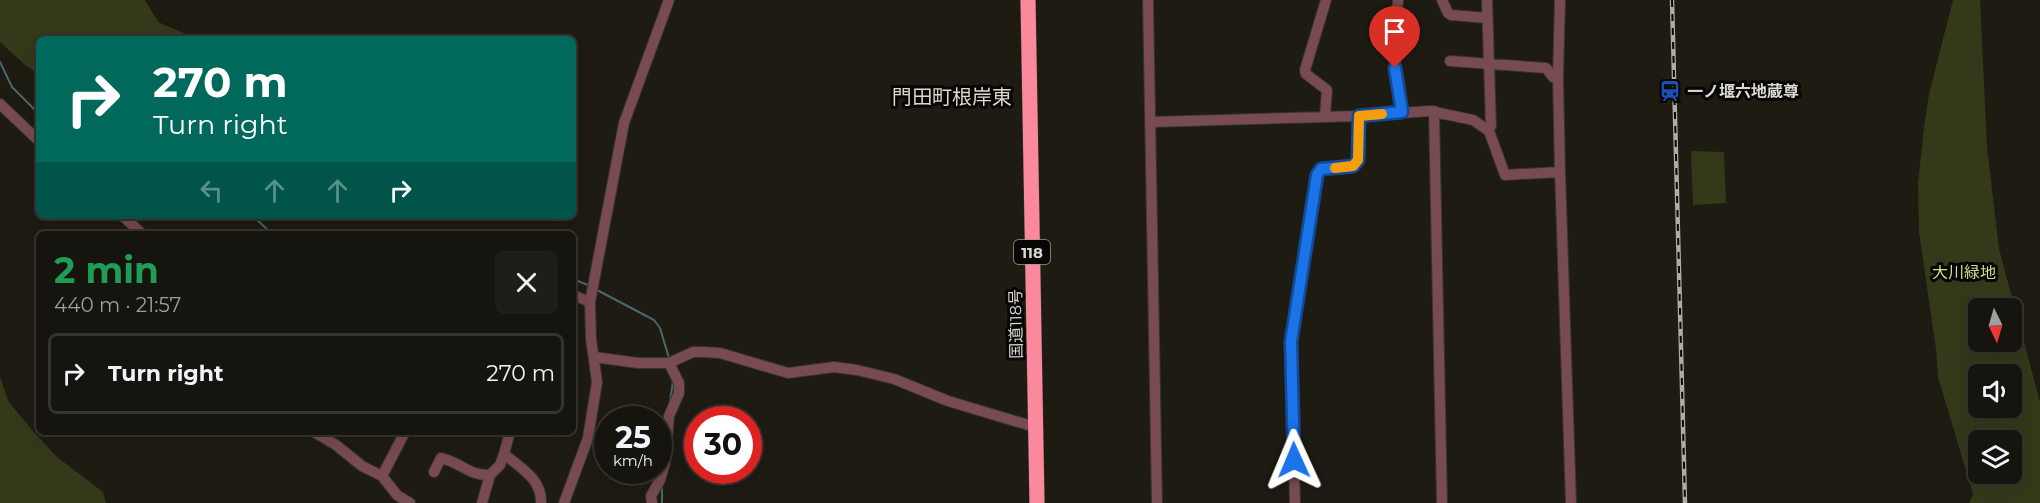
<!DOCTYPE html>
<html lang="en">
<head>
<meta charset="utf-8">
<style>
	:root { --surface:#16140e; --page:#1f1d17; --text:#f1f3f6; --muted:#9e9e9e; --line:#35332e }
	body { margin:0; font-family:Montserrat,"Noto Sans JP",sans-serif; background:var(--page); color:var(--text); height:100vh; display:flex; flex-direction:column; font-size:22px; white-space:nowrap }
	* { box-sizing:border-box; margin:0 }
	p { font-size:20px; color:var(--muted) }
	.icon { flex:none; width:33px; height:33px; fill:none; stroke:currentColor; stroke-width:2; stroke-linecap:round; stroke-linejoin:round }
	.map { position:relative; flex:1; overflow:hidden }
	.drawer { position:absolute; left:36px; top:231px; width:540px; height:204px; display:flex; flex-direction:column; background:var(--surface); border-radius:9px; box-shadow:0 6px 24px #0002,0 0 0 2px var(--line) }
	.drawer>* { flex:none }
	.guide { position:absolute; left:36px; top:36px; width:540px; height:183px; border-radius:9px; box-shadow:0 6px 24px #0002,0 0 0 2px var(--line); background:#00695c; color:#fff; overflow:hidden }
	.needle { width:39px; rotate:175deg }
	.controls { position:absolute; left:1968px; top:298px; display:grid; gap:12px }
	.controls a { display:grid; place-items:center; width:54px; height:54px; border-radius:9px; background:var(--surface); box-shadow:0 6px 24px #0002,0 0 0 2px var(--line); font-size:30px }
	.speed { position:absolute; left:594px; top:406px; display:flex; gap:12px; font-size:30px; font-weight:700; text-align:center }
	.speed>* { display:grid; place-content:center; width:78px; height:78px; border-radius:50%; background:var(--surface); box-shadow:0 6px 24px #0002,0 0 0 2px var(--line); line-height:1 }
	.speed small { font-size:15px; font-weight:400 }
	.speed .limit { border:9px solid #d22; background:#fff; color:#111 }
	.pin { position:absolute; display:grid; place-items:center; width:51px; height:51px; color:#fff; margin:-62px -26px; border-radius:50% 50% 50% 0; rotate:-45deg; box-shadow:0 0 6px #0007 }
	.pin .icon { rotate:45deg }
	.me { position:absolute; width:66px; margin:-33px; rotate:359deg; stroke-linejoin:round; filter:drop-shadow(0 0 4px #0008) }
	.turn { display:flex; align-items:center; gap:21px; height:126px; padding:0 18px; font-size:27px }
	.turn .icon { width:78px; height:78px; stroke-width:2.5 }
	.turn b { display:block; font-size:42px; line-height:51px }
	.lanes { display:flex; align-items:center; height:57px; padding:0 18px; background:#0003; justify-content:center; gap:30px; direction:ltr }
	.lanes .off { opacity:.35 }
	.round { display:grid; place-items:center; flex:none; width:63px; height:63px; border-radius:9px; background:var(--page) }
	.summary { display:flex; align-items:center; justify-content:space-between; height:102px; padding:0 18px }
	h1 { font-size:36px; font-weight:700; line-height:45px; color:#1e9e55 }
	ul { padding:0; list-style:none }
	li { display:flex; align-items:center; gap:18px; height:81px; margin:0 12px 9px; padding:0 6px; border:3px solid var(--line); border-radius:9px }
	li div { flex:1 }
	li b { display:block; font-size:22px }
	li em { font-style:normal }
	.map>svg:first-child { display:block }
</style>
</head>
<body>
<div class="map">
<svg width="2040" height="503" viewBox="0 0 2040 503">
	<rect width="100%" height="100%" fill="#1d1b12"/>
	<path fill="#34391a" fill-rule="evenodd" d="M0,0H145L158,22L197,39H39V75L24,64L0,42Z
		M1953,0H1980L1987,147L1999,249L2040,402V503H1969L1973,494L1938,377L1936,349L1919,232L1918,183L1924,127L1929,94ZM1978,309H2012V342H1978ZM1978,375H2012V408H1978ZM1978,441H2012V474H1978Z
		M1691,151L1724,152L1726,203L1693,205Z
		M0,376L8,401L32,430L57,457L103,492L106,503H0Z"/>
	<g fill="none" stroke-linecap="round" stroke-linejoin="round">
		<path stroke="#4a676c" stroke-width="2" d="M0,62L12,87L39,114
			M253,216L272,234
			M573,279L590,286
			M597,290L654,320L660,328L669,358
			M670,402L673,381
			M662,503V485"/>
		<defs>
			<path id="minor" d="M1148,0L1157,503
				M1398,0L1394,53L1402,112
				M1442,0L1448,13L1451,15L1487,18
				M1487,0L1491,126L1488,130
				M1560,0L1558,78L1560,172L1571,503
				M1450,61L1546,68L1553,77L1558,78
				M0,104L39,141
				M1434,111L1442,503
				M1325,116L1327,90L1306,74L1305,70L1326,0
				M1150,122L1359,116L1430,111L1473,120L1489,131L1505,175L1560,172
				M123,216L142,234
				M573,295L590,302
				M594,357L638,363H669L693,352H704L720,353L788,373L834,367L857,370L894,379L948,401L1035,427
				M314,432L336,445L362,466L382,476L397,495L410,503
				M510,432L504,454C521,468 542,479 541,503
				M434,472L441,458C460,462 469,476 490,475L500,465L504,454
				M382,476L405,432
				M482,503L490,475
				M564,503L588,438L597,382L591,339L590,302L624,123L669,0
				M652,503L651,496L660,480L665,463L669,416L679,393V383L669,363
				M1295,503L1291,342L1315,185L1317,175L1321,169L1353,166L1358,160L1359,116"/>
			<path id="highway" d="M1028,0L1037,503"/>
		</defs>
		<use href="#minor" stroke="#37352d" stroke-width="12"/>
		<use href="#highway" stroke="#37352d" stroke-width="16"/>
		<use href="#minor" stroke="#784a51" stroke-width="10"/>
		<use href="#highway" stroke="#fb899d" stroke-width="15"/>
		<defs>
			<path id="rail" d="M1672,0L1685,503"/>
		</defs>
		<use href="#rail" stroke="#adaca6" stroke-width="4.5"/>
		<use href="#rail" stroke="#070604" stroke-width="2" stroke-dasharray="7" stroke-linecap="butt"/>
	</g>
	<g fill="none" stroke-linecap="round" stroke-linejoin="round">
		<defs>
			<path id="route" d="M1294,460L1291,342L1317,175L1321,169L1353,166L1358,160L1359,116L1402,112L1395,68"/>
		</defs>
		<use href="#route" stroke="#114b97" stroke-width="15"/>
		<use href="#route" stroke="#1a73e8" stroke-width="10"/>
		<path stroke="#f59e0b" stroke-width="10" d="M1335,168L1353,166L1358,160L1359,116L1382,114"/>
	</g>
	<defs>
		<symbol id="station-bare" viewBox="-9 -9 18 18"><path d="M-3-6H3Q5-6 5-4V2Q5 4 3 4L4.5 6H3L1.5 4h-3L-3 6H-4.5L-3 4Q-5 4-5 2V-4Q-5-6-3-6ZM-3.5-4v3h7v-3ZM-3.5 1v1.5H-2V1ZM2 1v1.5H3.5V1Z" fill="#1a4fb4" stroke="#070604" stroke-width="2.5" paint-order="stroke"/></symbol>
	</defs>
	<g fill-rule="evenodd">
		<use href="#station-bare" x="1655" y="76" width="30" height="30"/>
	</g>
	<g text-anchor="middle" dominant-baseline="central" stroke-width="6" stroke-linejoin="round" paint-order="stroke">
		<rect fill="#070604" stroke="#9a9994" stroke-width="1.5" x="1014" y="240" width="36" height="24" rx="4.5"/>
		<g font-size="15" font-weight="bold" fill="#d9d8d2">
			<text x="1032" y="252">118</text>
		</g>
		<g font-size="16" font-weight="bold" fill="#d9d8d2" stroke="#070604" text-anchor="start">
			<text x="1687" y="91">一ノ堰六地蔵尊</text>
		</g>
		<g font-size="16" fill="#cfdf8a" stroke="#070604">
			<text x="1964" y="272">大川緑地</text>
		</g>
		<g font-size="16" fill="#d9d8d2" stroke="#070604">
			<text transform="translate(1016 324) rotate(-91)">国道118号</text>
		</g>
		<g font-size="20" fill="#dbd8cc" stroke="#070604">
			<text x="952" y="97">門田町根岸東</text>
		</g>
	</g>
</svg>
<div class="controls">
<a><svg class="needle" viewBox="-14 -14 28 28"><path d="M0-13l5 13h-10z" fill="#e53935"/><path d="M0 13l5-13h-10z" fill="#9e9e9e"/></svg></a>
<a><svg class="icon" aria-label="sound" viewBox="0 0 24 24"><path d="M4 9h4l5-4v14l-5-4H4zM17 9q2 3 0 6"/></svg></a>
<a><svg class="icon" aria-label="layers" viewBox="0 0 24 24"><path d="M12 4l9 5-9 5-9-5zM3 14l9 5 9-5"/></svg></a>
</div>
<div class="speed"><div>25<small>km/h</small></div><div class="limit">30</div></div>
<div class="pin" style="left:1395px;top:68px;background:#d93025"><svg class="icon" aria-label="arrive" viewBox="0 0 24 24"><path d="M6 21V4h12l-3 4 3 4H6"/></svg></div>
<svg class="me" style="left:1294px;top:460px" viewBox="-20 -20 40 40"><path d="M0-17L14 15 0 8-14 15z" fill="#1a73e8" stroke="#fff" stroke-width="4"/></svg>
<div class="guide">
<div class="turn"><svg class="icon" aria-label="right" viewBox="0 0 24 24"><path d="M7 20v-9h11M14 6l5 5-5 5"/></svg><div><b>270 m</b>Turn right</div></div>
<div class="lanes"><svg class="icon off" aria-label="left" viewBox="0 0 24 24"><path d="M17 20v-9H6M10 6l-5 5 5 5"/></svg><svg class="icon off" aria-label="ahead" viewBox="0 0 24 24"><path d="M12 20V5M6 11l6-6 6 6"/></svg><svg class="icon off" aria-label="ahead" viewBox="0 0 24 24"><path d="M12 20V5M6 11l6-6 6 6"/></svg><svg class="icon" aria-label="right" viewBox="0 0 24 24"><path d="M7 20v-9h11M14 6l5 5-5 5"/></svg></div>
</div>
<section class="drawer">
<div class="summary"><div><h1>2 min</h1><p>440 m · 21:57</p></div><a class="round"><svg class="icon" aria-label="close" viewBox="0 0 24 24"><path d="M6 6l12 12M18 6L6 18"/></svg></a></div>
<ul>
<li><svg class="icon" aria-label="right" viewBox="0 0 24 24"><path d="M7 20v-9h11M14 6l5 5-5 5"/></svg><div><b>Turn right</b></div><em>270 m</em></li>
</ul>
</section>
</div>
</body>
</html>
